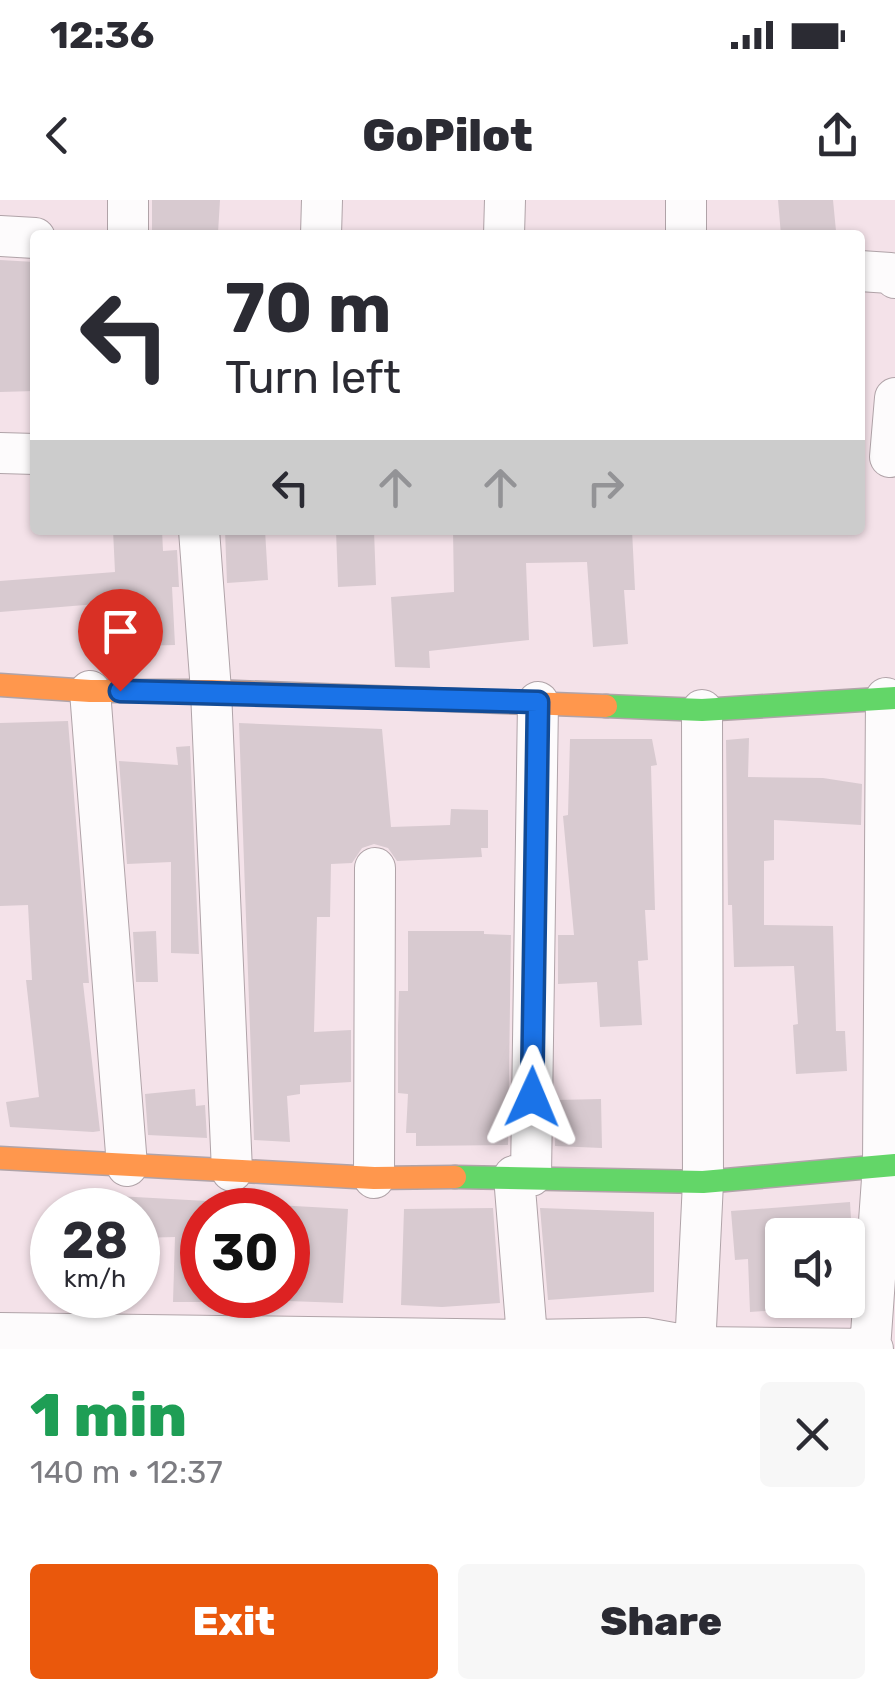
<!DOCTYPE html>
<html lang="en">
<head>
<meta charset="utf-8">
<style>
	:root { --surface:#fff; --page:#f7f7f7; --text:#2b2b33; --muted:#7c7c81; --accent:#ea580c }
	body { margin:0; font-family:Rubik,sans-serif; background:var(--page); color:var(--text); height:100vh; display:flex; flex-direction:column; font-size:38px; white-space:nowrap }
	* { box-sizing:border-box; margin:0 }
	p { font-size:32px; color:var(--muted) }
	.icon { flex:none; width:55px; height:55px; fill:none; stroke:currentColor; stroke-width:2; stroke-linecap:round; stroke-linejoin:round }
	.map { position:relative; height:1149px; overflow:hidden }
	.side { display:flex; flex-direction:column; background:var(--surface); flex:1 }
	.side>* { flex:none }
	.top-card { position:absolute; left:30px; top:30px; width:835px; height:305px; border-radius:10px; box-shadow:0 2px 8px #0004; background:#fff; color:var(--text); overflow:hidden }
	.buttons { position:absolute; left:765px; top:1018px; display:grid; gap:20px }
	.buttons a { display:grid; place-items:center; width:100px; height:100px; border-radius:10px; background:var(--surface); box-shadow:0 2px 8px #0004; font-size:50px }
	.speed { position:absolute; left:30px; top:988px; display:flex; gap:20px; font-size:50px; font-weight:700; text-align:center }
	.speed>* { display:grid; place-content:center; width:130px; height:130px; border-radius:50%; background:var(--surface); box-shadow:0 2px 8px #0004; line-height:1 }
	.speed small { font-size:25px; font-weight:400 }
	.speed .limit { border:15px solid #d22; background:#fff; color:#111 }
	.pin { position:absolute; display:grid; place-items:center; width:85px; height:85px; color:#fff; margin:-102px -42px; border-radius:50% 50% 50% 0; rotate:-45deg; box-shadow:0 0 10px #0007 }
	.pin .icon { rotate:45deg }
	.me { position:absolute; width:110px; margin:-55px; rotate:1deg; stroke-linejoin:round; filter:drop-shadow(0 0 8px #0008) }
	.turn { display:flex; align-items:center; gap:35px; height:210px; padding:0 30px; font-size:45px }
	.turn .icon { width:130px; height:130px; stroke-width:2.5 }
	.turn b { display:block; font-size:70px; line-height:85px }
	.lanes { display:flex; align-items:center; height:95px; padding:0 30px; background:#0003; justify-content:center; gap:50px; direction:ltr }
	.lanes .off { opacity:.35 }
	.round { display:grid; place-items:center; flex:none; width:105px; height:105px; border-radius:10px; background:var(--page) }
	.summary { display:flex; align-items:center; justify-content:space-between; height:170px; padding:0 30px }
	h1 { font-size:60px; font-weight:800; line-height:75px; color:#1e9e55 }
	.button { display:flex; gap:20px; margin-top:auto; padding:20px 30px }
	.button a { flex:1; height:115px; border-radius:10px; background:var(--accent); color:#fff; font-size:40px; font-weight:800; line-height:115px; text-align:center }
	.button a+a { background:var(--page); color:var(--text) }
	.status { display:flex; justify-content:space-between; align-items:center; height:70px; padding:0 50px; background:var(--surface); direction:ltr }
	.status svg { height:28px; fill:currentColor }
	header { display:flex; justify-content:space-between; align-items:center; height:130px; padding:0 30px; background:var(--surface); font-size:45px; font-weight:800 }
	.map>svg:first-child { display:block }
</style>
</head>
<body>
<div class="status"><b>12:36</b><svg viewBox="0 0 49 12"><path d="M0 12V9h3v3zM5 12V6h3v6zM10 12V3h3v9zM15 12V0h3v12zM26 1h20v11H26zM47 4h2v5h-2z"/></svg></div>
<header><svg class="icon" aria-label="back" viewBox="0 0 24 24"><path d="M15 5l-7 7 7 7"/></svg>GoPilot<svg class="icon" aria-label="share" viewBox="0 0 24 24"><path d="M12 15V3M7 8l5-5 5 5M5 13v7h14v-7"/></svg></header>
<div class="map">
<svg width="895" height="1149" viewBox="0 0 895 1149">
	<rect width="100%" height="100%" fill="#f4e2e9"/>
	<path fill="#d8cad0" d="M152,0H220L218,33L152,31Z
		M778,0H833L836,31L781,35Z
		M0,60L35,62V191L0,192Z
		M113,330H162L163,351L177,350L179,387H172L175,445L134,446L133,414H121V402L0,412V381L115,372Z
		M225,330H265L268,380L227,383Z
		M336,330H374L376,385L338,387Z
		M453,330H632L635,390H624L628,444L593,447L587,362L526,363L529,440L429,451L430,468L395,467L391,397L454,392Z
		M68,521L89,783H83L100,931L93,932L10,927L6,902L39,897L26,780H32L28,705L0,706V523Z
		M239,523L382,529L391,627L450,625L451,609L488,610V648H481L482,657L397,661L388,648L374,644L362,648L352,663L331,664L330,717H317L314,832L351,830V882L300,885V894L287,896L290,942L254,940Z
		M749,538L748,577L823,578L862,584L861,625L774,620V660L764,661V725L833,726L836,831H845L847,871L796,874L793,825L798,824L794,766L734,767L732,705H728L726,540Z
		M570,539H652L657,565L651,566L655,710H645L648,760L638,761L642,825L600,827L597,782L558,784V735H574L563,616L568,615Z
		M190,546L199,754L171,753V662L127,664L119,561L178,565L176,547Z
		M156,731L158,782H136L133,732Z
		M408,731H484V734L511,735L508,945L416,946V933H406L408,894L398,893V826L399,791H408Z
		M195,889L196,906L205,905L207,938L148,935L145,894Z
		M601,899L602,948L555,946L556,900Z
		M117,996L348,1009L343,1103L288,1101V1010H202V1102H173L175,1037L138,1038V1010H117Z
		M850,1002L852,1035H782L781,1110L750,1112L748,1059L735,1060L731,1011Z
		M493,1008L500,1103L442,1107L401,1105L404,1009Z
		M540,1008L654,1012V1092L548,1100Z"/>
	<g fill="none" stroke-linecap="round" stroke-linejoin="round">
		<defs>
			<path id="street" d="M128,0V35
				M321,35L322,0
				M504,35L505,0
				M686,35V0
				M0,36L35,38
				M860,71L890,73L895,78
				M0,253L35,254
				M890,257L895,198
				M199,330L211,491L232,971
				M90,491L127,966
				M514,976L528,1149
				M531,976L538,502
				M374,978L375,668
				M0,1133L527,1140L645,1138L695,1147L873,1149
				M695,1149L703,982L702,510
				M870,1149L883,965L886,498"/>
			<path id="fast" d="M606,506L702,510L895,498
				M455,977L703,982L895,965"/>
			<path id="slow" d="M0,485L90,491H211L606,506
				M0,958L374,978L455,977"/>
		</defs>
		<use href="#street" stroke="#b0a3a8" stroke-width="42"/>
		<use href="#fast" stroke="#b0a3a8" stroke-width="25"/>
		<use href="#slow" stroke="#b0a3a8" stroke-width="25"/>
		<use href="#street" stroke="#fdfbfc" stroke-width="40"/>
		<use href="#fast" stroke="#63d668" stroke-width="22"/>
		<use href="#slow" stroke="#ff974d" stroke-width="22"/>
	</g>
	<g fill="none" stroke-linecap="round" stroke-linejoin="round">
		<defs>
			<path id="route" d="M120,491L538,502L532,897"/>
		</defs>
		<use href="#route" stroke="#114b97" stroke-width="25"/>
		<use href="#route" stroke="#1a73e8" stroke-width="18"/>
	</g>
</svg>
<div class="buttons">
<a><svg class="icon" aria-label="sound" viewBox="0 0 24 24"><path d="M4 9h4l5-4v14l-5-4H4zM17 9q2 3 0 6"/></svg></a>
</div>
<div class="speed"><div>28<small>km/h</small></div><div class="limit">30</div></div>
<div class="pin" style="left:120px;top:491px;background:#d93025"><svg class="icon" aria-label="arrive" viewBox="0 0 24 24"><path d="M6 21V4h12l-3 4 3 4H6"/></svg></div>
<svg class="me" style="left:532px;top:897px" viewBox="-20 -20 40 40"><path d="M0-17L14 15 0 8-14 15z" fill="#1a73e8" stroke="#fff" stroke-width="4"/></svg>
<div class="top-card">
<div class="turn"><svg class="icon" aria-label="left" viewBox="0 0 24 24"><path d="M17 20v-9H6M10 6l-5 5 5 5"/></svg><div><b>70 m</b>Turn left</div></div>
<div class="lanes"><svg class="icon" aria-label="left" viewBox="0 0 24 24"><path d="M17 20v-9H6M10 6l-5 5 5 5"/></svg><svg class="icon off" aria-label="ahead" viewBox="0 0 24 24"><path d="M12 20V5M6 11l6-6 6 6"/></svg><svg class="icon off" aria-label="ahead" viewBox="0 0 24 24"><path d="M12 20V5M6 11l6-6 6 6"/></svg><svg class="icon off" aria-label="right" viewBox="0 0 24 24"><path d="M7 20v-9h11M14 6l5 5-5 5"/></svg></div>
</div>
</div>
<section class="side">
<div class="summary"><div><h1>1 min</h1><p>140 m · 12:37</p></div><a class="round"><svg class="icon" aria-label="close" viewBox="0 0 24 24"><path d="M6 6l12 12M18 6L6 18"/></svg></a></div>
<div class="button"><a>Exit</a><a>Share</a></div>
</section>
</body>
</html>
